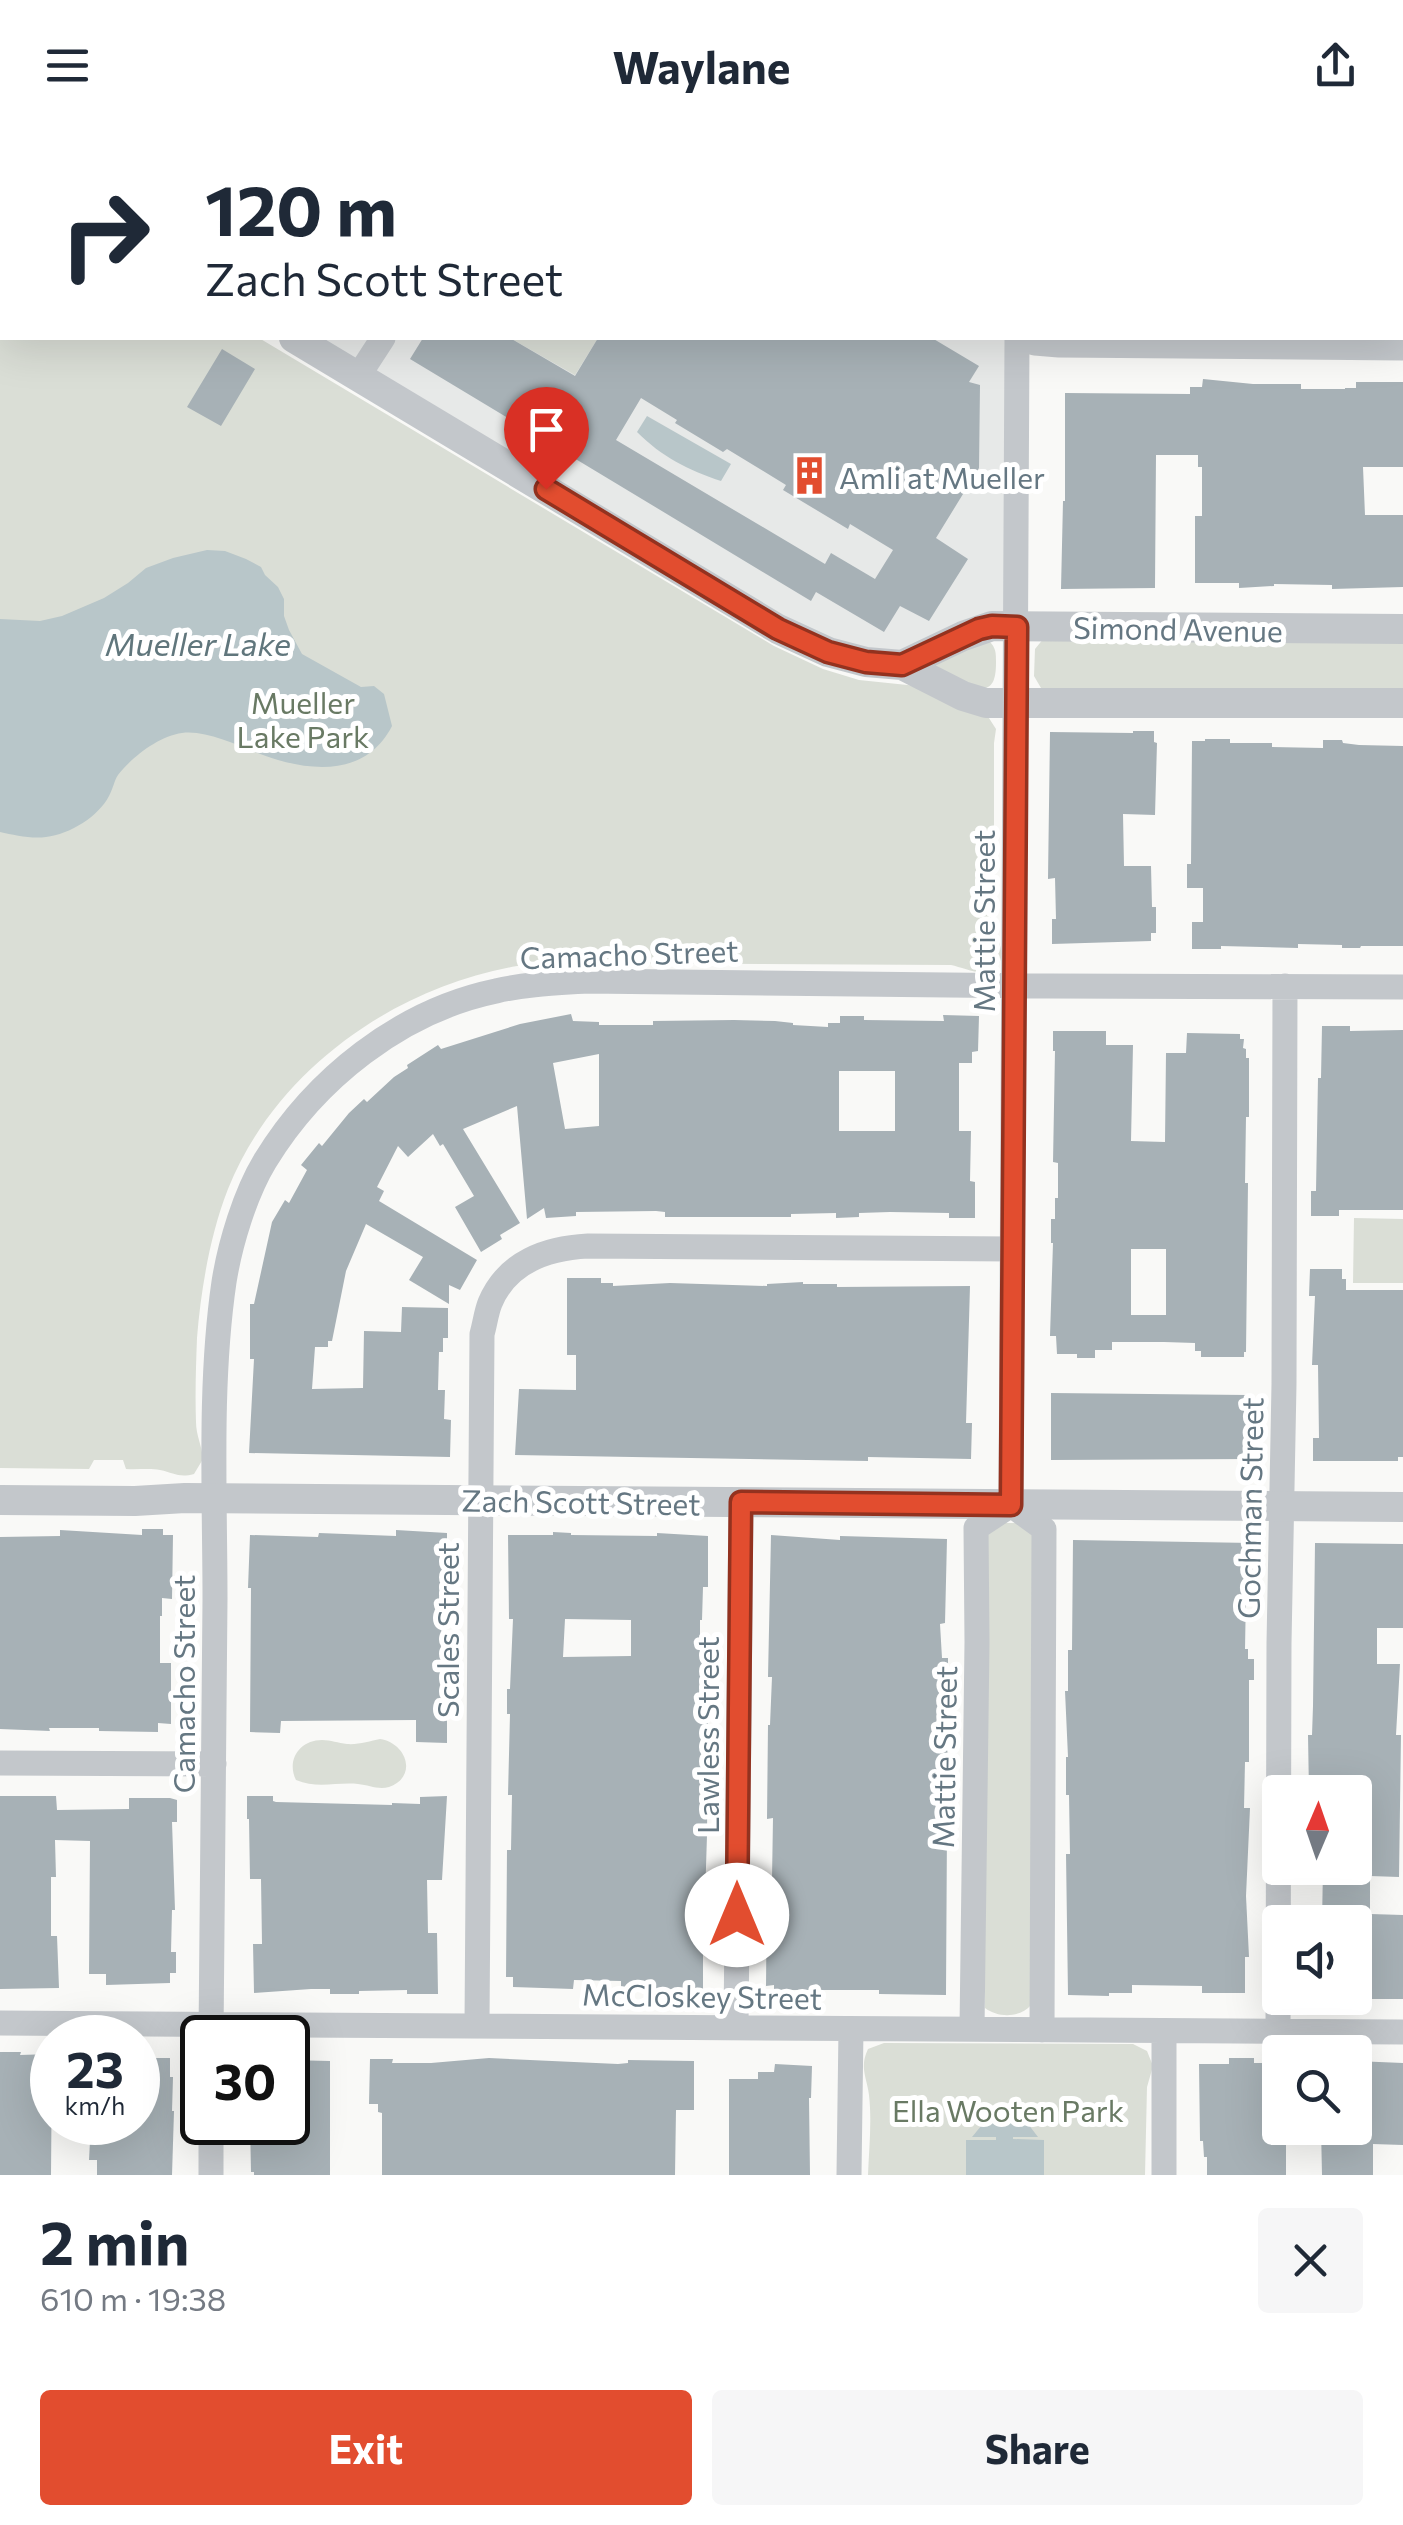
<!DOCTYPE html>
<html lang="en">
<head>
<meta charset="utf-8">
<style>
	:root { --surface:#fff; --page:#f6f6f7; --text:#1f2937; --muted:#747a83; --accent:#e24d2f }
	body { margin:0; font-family:Commissioner,sans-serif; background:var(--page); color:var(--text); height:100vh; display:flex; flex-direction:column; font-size:38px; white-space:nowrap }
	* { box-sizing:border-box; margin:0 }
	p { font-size:32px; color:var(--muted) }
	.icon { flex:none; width:55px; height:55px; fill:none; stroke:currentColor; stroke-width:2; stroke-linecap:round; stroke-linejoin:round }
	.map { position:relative; height:2045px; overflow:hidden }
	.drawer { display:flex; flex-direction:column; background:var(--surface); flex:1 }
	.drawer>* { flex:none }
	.banner { position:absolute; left:0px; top:0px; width:1405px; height:210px; box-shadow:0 10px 40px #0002; background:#fff; color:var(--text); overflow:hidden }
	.needle { width:65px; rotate:2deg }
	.buttons { position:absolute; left:1262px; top:1645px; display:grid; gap:20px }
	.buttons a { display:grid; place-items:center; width:110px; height:110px; border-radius:10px; background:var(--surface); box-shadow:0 10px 40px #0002; font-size:50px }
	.speed { position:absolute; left:30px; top:1885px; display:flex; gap:20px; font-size:50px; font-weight:700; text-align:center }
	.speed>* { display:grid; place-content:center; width:130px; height:130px; border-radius:50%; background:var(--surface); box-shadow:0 10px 40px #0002; line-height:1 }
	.speed small { font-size:25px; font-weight:400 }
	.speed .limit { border:5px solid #111; border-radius:15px; background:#fff; color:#111 }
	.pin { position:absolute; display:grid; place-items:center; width:85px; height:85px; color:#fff; margin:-102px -42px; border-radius:50% 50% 50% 0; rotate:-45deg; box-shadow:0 0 10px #0007 }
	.pin .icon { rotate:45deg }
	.me { position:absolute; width:110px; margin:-55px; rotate:0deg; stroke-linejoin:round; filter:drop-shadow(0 0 8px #0008) }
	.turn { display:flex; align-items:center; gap:35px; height:210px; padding:0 40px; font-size:45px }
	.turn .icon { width:130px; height:130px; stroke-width:2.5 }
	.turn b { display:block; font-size:70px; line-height:85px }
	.round { display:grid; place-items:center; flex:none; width:105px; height:105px; border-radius:10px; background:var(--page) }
	.head { display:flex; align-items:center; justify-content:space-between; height:170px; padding:0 40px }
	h1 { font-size:60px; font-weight:700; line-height:75px }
	.action { display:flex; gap:20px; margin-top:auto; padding:20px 40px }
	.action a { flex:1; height:115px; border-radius:10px; background:var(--accent); color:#fff; font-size:40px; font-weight:700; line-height:115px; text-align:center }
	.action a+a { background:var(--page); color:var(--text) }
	header { display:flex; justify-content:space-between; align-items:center; height:130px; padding:0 40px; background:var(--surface); font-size:45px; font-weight:700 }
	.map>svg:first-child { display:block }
</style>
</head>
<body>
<header><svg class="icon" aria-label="menu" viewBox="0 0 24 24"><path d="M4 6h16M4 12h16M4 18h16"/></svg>Waylane<svg class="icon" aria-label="share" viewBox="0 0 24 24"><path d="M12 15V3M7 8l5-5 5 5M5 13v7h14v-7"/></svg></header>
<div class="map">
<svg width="1403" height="2045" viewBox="0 0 1403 2045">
	<rect width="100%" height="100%" fill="#f9f9f7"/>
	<path fill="#e7e9e8" d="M101,0H1019V2H102Z
		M294,208H1018L1017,497L936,520L828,522Z"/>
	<path fill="#daded6" d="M0,0H72V2H2V208H259L774,516L823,539L859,550L917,556L987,585L996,599L994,613V799C1001,814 1009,836 986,842C976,844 961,837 951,835L571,833C553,834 535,834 517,836C394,857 275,941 228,1059C210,1105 201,1159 197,1208C196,1235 195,1264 196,1292C196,1305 202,1316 203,1329L194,1344C179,1348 174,1343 160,1340C150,1338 137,1340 126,1339L123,1330H94L89,1339L0,1338Z
		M510,208H598L575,245Z
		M1044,508L1403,509V563L1041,558L1034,546L1035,519Z
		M989,511C996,518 996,522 996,533C996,565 982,561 959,550C948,545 939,542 933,531Z
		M1354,1088L1403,1089V1153H1353Z
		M998,1393H1023L1033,1404L1031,1875C1020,1888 998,1888 985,1878V1402Z
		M380,1609C407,1613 418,1647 389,1657C378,1660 369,1655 358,1654C336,1652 317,1659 296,1650C286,1630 300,1610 322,1610C331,1610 338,1613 347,1614C358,1615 370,1611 380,1609Z
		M884,1913L1133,1914L1147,1921L1153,1936L1147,1957L1145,2045H868C869,2019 872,1991 869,1965C867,1947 859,1938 868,1919Z"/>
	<path fill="#b8c6c9" d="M647,286L731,334L721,351C688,340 662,327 637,302Z
		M207,420L225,421L246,429L261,437L265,445L278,457L284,469V486L289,500L302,524L361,557L374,556L384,564L392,596C369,641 323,643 278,630C251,623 211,599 182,603C159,606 132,627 118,645C114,651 113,659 109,666C98,687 70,704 46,707C31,709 14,705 0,702V489L40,491L62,486L104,468L128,453L146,438L173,428Z
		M1001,1984L1025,1990L1038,2007H1013V2009L1044,2010V2045H966V2010H996V2007H972L986,1990Z"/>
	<path fill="#a7b1b6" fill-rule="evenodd" d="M423,208H510L575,246L598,208H932L979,236L969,252L980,255L979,338L936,408L968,429L929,491L900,476L884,502L816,462L811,471L410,229ZM641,268L677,290L675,293L723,322L727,319L786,355L783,360L848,399L850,394L893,420L875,449L831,423L825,434L616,310Z
		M222,219L255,239L221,296L187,277Z
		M1203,249L1253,254H1301V259H1345V258H1356V252H1403V337H1363L1365,385H1403V457L1332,459V455L1274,454V456L1239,458V453H1195V386H1202V337H1198V325H1156L1155,458L1061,459L1063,371H1065V263L1190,264V257H1202Z
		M1133,601H1154V612L1157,613L1155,685L1123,684L1124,736H1151L1152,777H1156V803H1151V811L1052,814V789H1056L1055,748L1048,749L1050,602L1133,603Z
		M1205,609H1230V613H1272V617L1323,618V610H1342L1343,613L1359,615L1403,616V816H1361L1360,818H1342V815L1298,814V818L1221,816V819H1192V792H1203V758H1187V734H1191L1192,611H1205Z
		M571,884L573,891L599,892V895H653V891L734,890L775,891L793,893V895L828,897V893H840V886H864V890L944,891L943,885L979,886L978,921L972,922V933H959V1001H971L970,1051L975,1052V1088H949V1083L890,1082L859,1083V1087L836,1088V1083L791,1084V1087H665V1082L656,1081L576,1082V1086L546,1088L544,1078L527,1089L517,976L463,999L520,1093L500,1105L502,1109L481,1122L455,1077L474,1066L443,1014L440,1016L433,1004L408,1027L398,1016L377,1057L384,1061L379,1071L477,1130L460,1160L449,1155V1174L409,1150L423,1127L366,1094L346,1141L332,1211H328V1217H315L312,1259L363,1258L364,1201L401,1202L402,1177L448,1178V1208H443V1222H439L438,1260H445L444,1289L451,1290L450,1327L249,1323L254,1229H250V1174H254L272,1092L285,1070L289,1073L307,1040L301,1035L319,1013L322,1016L349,983L364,969L367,972L394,947L408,938L407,935L438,915L441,919L520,894ZM599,924V996L565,999L553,933ZM839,941H895V1001H839Z
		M1322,896H1350V901L1403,900V1080H1339V1086H1311V1061H1316L1318,948H1321Z
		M1053,901H1106V915H1133L1131,1011L1165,1012L1166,923H1186L1187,903L1240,904V909H1244L1243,918L1246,919V928H1249V987H1246L1245,1053H1248L1246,1222H1244V1227H1201V1221H1195V1213L1164,1212H1112V1220H1095V1228H1077V1224H1057L1056,1206H1050L1053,1113H1051V1089H1055V1068H1058V1033L1053,1032L1055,921H1053ZM1131,1119H1166V1185H1131Z
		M1310,1139H1342V1149H1346V1160H1403V1327H1398V1331H1313V1308H1319L1318,1235H1312L1315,1166H1309Z
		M567,1148H601V1153H613V1156L670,1153L767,1156V1154L803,1152V1154H837V1157L970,1156L966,1293H972L971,1329L868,1327V1331L515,1325L519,1259L576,1260V1225H567Z
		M1051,1263L1247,1265L1246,1293H1253V1329L1051,1330Z
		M142,1399H163V1405H173L172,1469L162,1468V1486H160V1533H171V1594L158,1593V1602L99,1601V1598H49L50,1601L0,1599V1407L60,1406V1400L142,1405Z
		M396,1400L447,1403V1456H442L441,1519H444L443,1589L447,1588V1613L416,1612V1590L281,1591L280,1603L250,1602L251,1458H248L250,1405L318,1407L319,1403L396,1406Z
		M553,1402L571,1403V1405L657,1406V1403L708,1406V1457H703L702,1490H700V1531H706V1580H708L707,1705L704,1801H706V1822H703V1859L621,1860V1851L574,1850L573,1859L513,1857V1847H506L507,1720H511L512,1665H508L510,1584H507V1559H510L513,1489H509L508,1405H553ZM565,1489L631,1490V1526L563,1527Z
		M771,1405L840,1410V1406L947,1409L945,1493L940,1494L942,1528H948L946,1865L879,1864V1860H774V1855L766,1856L767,1749H772L773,1688L767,1689L768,1595H770L772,1547H768Z
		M1073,1410L1253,1413L1252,1463H1246L1245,1519H1248V1529H1254V1550H1249V1632H1245L1244,1678H1250L1246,1766L1249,1827H1245V1863H1202V1856L1132,1855V1863H1109V1866L1068,1865L1066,1724H1070L1069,1665H1066V1627H1068L1065,1561H1068V1520H1072Z
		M1315,1413L1403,1414V1498H1377V1534H1400L1396,1605H1401L1399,1747L1370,1746V1784L1403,1785V1869H1355V1792H1322L1323,1738H1355V1662H1309L1308,1605H1312L1313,1576Z
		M0,1666H56L57,1680L129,1679V1668H170L177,1670V1692H172L175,1780H172L171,1822H176V1843H170V1853L106,1855V1844H89L90,1711L55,1710L56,1747H51V1806H57L59,1858L0,1859Z
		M247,1666H273V1671L276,1672L392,1675V1673L420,1674V1667L447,1666L442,1750H427L428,1803H437L438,1864H407V1860L359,1861V1864H330V1859H311L254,1863L253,1814H262L261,1749H250L249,1689H247Z
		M0,1922H21L20,1925L52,1924L51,2045H0Z
		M150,1928H170V1947H173L172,1981H174L172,2045H97V2030H89L91,1992H138V1942H150Z
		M489,1928L618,1934L628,1933V1930L694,1931V1980H676L675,2045H382V1983L378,1982V1974H369L370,1929H393L392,1933H431Z
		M1229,1928H1254V1933H1280V1998H1286V2045H1207V2027H1204L1203,2011H1200L1199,1934H1229Z
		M288,1930L330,1931V2045H254V2042H251L250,1992H288Z
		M1355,1931L1403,1933V2015L1373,2014V2045H1322L1321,1998H1355Z
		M775,1934L812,1936L811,1968H809L810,2045H729V1949H758V1942H774Z"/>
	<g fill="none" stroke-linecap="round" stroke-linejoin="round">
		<path stroke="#c3c7cb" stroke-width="25" d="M658,0L662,2
			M506,2L508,0
			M1018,2V0
			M1291,2V0
			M1019,208L1035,213L1059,215L1403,218
			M359,245L383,208
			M1011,1375L1017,208
			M1011,1375L1044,1399L1042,1900
			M0,1633L214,1634
			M0,1893L1403,1902
			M477,1895L482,1204C485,1194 486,1183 490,1173C507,1132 547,1118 588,1116L1012,1119
			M736,1898L741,1373
			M972,1899L977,1512L976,1398L1011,1375
			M1278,1902L1279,1513L1284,1254L1285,856
			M211,1908C212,1761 214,1615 215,1469C215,1366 209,1254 224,1152C230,1114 245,1064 265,1031C315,949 400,881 496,861C526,854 556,853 586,851L1049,856L1403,857
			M211,2045V1992
			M849,2045L851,1899
			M1164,2045V1901"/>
		<path stroke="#c3c7cb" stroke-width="30" d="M101,0L102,2
			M294,208L778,499L828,522L866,532L902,535L963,566L986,573H1403
			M902,535L963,506L992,496L1403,499
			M0,1370L135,1371L185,1368L1403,1377"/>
	</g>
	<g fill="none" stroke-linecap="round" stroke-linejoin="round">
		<defs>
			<path id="route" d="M546,359L778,499L828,522L866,532L902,535L979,499L992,496L1017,497L1011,1375L741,1372L737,1785"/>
		</defs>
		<use href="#route" stroke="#93321f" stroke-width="25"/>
		<use href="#route" stroke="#e24d2f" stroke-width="18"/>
	</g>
	<defs>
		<symbol id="building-bare" viewBox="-9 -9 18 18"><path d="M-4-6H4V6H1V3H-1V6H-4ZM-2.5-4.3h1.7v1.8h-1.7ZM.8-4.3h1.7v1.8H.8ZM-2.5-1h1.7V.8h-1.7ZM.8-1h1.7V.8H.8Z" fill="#e24d2f" stroke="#fff" stroke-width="2.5" paint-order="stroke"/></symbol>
	</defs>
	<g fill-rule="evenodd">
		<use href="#building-bare" x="782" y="318" width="55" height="55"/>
	</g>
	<g text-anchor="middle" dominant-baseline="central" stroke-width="10" stroke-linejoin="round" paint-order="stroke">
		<g font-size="30" fill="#657782" stroke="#fff" text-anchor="start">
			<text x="839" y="346">Amli at Mueller</text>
		</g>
		<g font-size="30" fill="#657782" stroke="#fff">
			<text transform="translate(1178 498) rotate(1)">Simond Avenue</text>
			<text transform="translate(982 791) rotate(-90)">Mattie Street</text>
			<text transform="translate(629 823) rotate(-2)">Camacho Street</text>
			<text transform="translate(581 1371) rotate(1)">Zach Scott Street</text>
			<text transform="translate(1249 1378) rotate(-89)">Gochman Street</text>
			<text transform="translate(446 1500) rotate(-90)">Scales Street</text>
			<text transform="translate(182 1554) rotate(-90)">Camacho Street</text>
			<text transform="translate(706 1605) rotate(-90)">Lawless Street</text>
			<text transform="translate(943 1627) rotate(-89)">Mattie Street</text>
			<text transform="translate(702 1865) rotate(1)">McCloskey Street</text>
		</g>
		<g font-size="30" fill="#697a64" stroke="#fff">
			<text x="303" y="571">Mueller<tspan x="303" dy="34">Lake Park</tspan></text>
			<text x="1008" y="1979">Ella Wooten Park</text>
		</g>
		<g font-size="32" font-style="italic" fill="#60767c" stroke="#fff">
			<text x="198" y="513">Mueller Lake</text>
		</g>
	</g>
</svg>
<div class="buttons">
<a><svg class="needle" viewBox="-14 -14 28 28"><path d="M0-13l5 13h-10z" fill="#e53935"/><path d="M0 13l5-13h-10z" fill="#747a83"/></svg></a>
<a><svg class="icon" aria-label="sound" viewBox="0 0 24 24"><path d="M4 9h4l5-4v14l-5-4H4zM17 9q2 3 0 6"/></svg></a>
<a><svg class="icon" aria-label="search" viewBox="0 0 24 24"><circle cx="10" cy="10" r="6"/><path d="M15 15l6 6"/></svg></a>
</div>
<div class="speed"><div>23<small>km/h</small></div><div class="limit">30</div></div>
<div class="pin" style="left:546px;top:359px;background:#d93025"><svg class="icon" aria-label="arrive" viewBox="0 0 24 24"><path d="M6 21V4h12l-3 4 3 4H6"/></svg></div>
<svg class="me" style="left:737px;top:1785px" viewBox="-20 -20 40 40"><circle r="19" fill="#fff"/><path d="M0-13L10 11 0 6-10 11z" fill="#e24d2f"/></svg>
<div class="banner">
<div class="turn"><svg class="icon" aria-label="right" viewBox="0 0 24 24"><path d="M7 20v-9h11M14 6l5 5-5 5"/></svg><div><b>120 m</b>Zach Scott Street</div></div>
</div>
</div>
<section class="drawer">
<div class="head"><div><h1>2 min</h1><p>610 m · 19:38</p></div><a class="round"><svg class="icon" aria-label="close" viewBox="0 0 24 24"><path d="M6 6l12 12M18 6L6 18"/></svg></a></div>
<div class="action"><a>Exit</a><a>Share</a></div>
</section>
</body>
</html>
